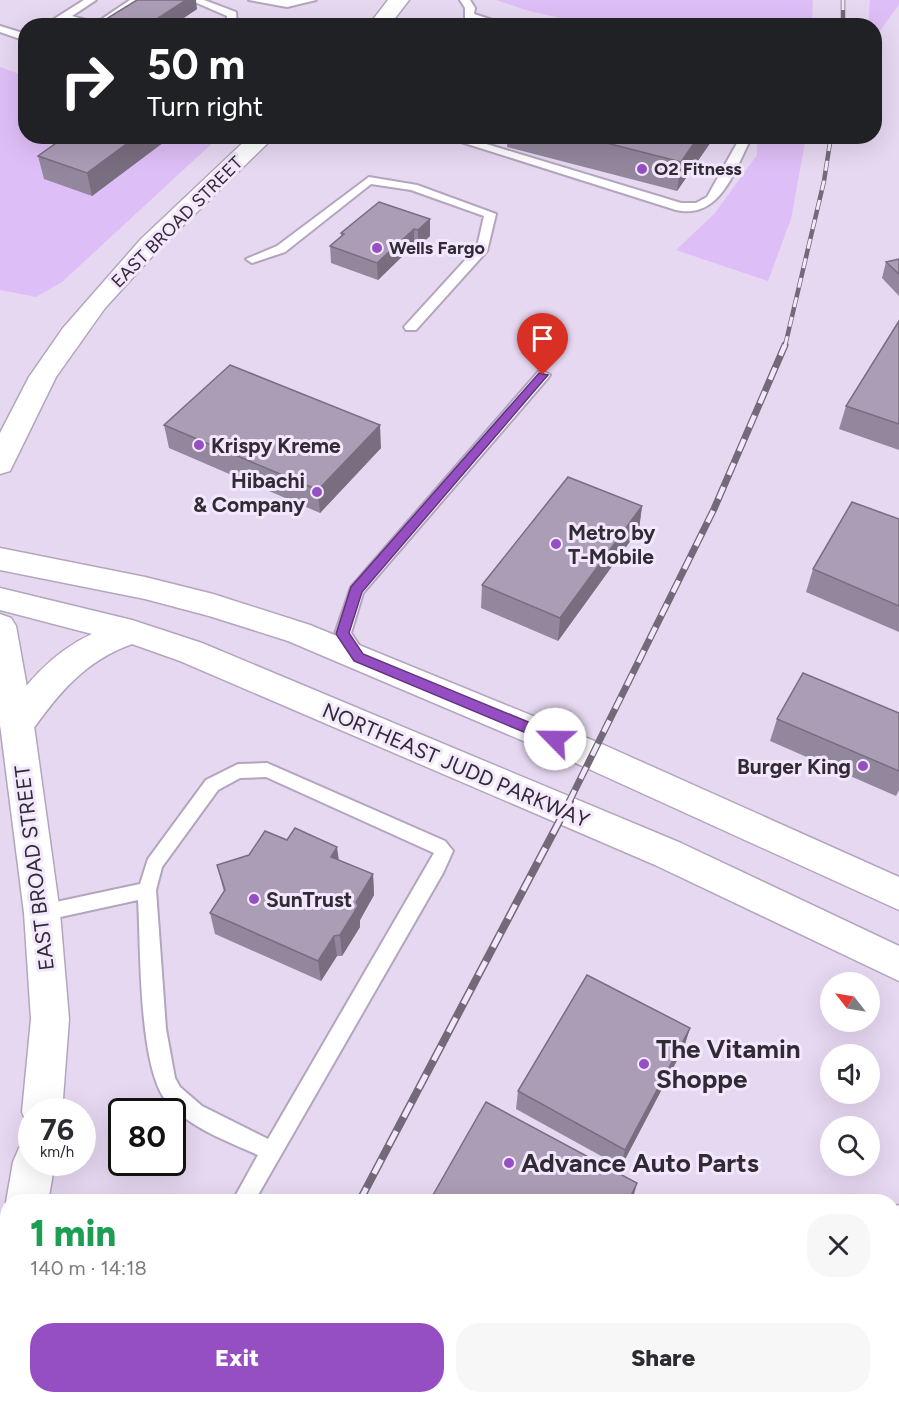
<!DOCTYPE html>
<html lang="en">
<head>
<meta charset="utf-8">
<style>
	:root { --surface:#fff; --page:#f7f7f7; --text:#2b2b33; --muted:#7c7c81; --accent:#964fc2 }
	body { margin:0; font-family:Figtree,sans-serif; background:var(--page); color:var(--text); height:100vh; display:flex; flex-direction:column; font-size:22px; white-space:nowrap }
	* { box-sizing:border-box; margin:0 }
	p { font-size:20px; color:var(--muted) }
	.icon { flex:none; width:33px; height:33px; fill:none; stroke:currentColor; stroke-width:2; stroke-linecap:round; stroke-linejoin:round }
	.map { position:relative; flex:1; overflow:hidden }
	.details { position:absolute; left:0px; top:1194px; width:900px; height:210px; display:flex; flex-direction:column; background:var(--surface); border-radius:24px 24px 0 0; box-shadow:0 6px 24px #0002 }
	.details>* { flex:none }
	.hud { position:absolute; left:18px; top:18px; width:864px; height:126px; border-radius:24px; box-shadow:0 6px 24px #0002; background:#202124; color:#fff; overflow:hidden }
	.needle { width:39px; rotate:301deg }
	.fabs { position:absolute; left:820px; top:972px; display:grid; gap:12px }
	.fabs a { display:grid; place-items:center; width:60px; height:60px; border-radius:50%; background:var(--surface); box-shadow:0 6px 24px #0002; font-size:30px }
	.speed { position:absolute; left:18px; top:1098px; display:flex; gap:12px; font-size:30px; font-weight:700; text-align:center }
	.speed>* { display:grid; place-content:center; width:78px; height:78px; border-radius:50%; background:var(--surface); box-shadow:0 6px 24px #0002; line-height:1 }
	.speed small { font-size:15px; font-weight:400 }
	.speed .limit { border:3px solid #111; border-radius:9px; background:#fff; color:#111 }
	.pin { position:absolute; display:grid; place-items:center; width:51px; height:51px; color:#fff; margin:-62px -26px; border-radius:50% 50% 50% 0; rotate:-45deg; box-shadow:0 0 6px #0007 }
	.pin .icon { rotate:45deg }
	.me { position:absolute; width:66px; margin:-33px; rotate:293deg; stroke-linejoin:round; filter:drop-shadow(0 0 4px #0008) }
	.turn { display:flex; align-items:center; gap:21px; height:126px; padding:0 30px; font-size:27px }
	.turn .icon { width:78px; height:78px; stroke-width:2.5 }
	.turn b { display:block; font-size:42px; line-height:51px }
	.round { display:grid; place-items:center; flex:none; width:63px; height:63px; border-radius:24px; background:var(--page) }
	.summary { display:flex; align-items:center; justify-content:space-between; height:102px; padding:0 30px }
	h1 { font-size:36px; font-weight:800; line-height:45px; color:#1e9e55 }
	.cta { display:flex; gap:12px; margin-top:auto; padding:12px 30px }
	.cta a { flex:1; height:69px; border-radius:24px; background:var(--accent); color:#fff; font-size:24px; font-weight:800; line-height:69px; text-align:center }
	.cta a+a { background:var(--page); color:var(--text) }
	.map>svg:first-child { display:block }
</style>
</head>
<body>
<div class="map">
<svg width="899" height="1404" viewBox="0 0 899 1404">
	<rect width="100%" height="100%" fill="#e7d8f2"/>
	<path fill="#debef7" d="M496,0H813L812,25L597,26L529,11Z
		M870,0H899V5L875,37L874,26L868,25Z
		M0,67L25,76L26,136L219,137L62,282L36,297L0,290Z
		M757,137H806L791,219L768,281L676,250L715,213L757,155Z"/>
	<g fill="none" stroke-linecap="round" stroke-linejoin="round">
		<defs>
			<path id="service" d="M84,0H96L72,16L96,23L130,0H142C118,24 97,30 65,20L56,26H43Z
				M190,0H204L236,12L237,26H227V16Z
				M249,0H316L287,7Z
				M460,0H470L475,8L474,14L511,26H493L465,18V8Z
				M0,26L26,34V41L0,32Z
				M442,136H460L681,203H696L707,197L741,136H752C735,169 721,220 676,210Z
				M369,177L417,185L496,214L487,251L416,330H406L404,327L477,247L484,216L411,190L371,184L285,252L252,263L246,259L277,246Z
				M543,371L550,375L548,378L363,593L351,633L367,657L365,661H353L335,634L351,587L538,372Z
				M267,763L445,841L453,851L443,873L254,1202H232L258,1155C227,1141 190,1128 167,1102C138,1068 141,947 138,900L42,921L35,919L33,913L35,907L42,905L140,884L148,859L206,780L238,764ZM266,777L434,853L268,1139L202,1106L180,1087L175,1078L166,1029L156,890L162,867L218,790L240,778Z
				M0,1342L8,1343V1365L0,1364Z"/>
			<path id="secondary" d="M388,0H409L389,26H368Z
				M250,136H275L158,250L105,308L56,377L10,471L0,474V433L29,377L63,328L141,239Z
				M0,614L11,618L16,626L34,726L60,913L69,1019L62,1112H32V1127L28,1126L22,1112L31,1019L24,913L0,724Z
				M32,1143V1162H55L48,1202H8V1206L6,1202L13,1162L19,1148Z
				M8,1271V1347L0,1350V1274Z"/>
			<path id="primary" d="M899,1205V1261L892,1263V1207Z
				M807,1396H853L850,1404H804Z"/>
			<path id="trunk" d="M0,548L145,577L213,594L310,625L604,745L899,877V910L580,765L288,641L209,616L145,599L0,570Z
				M0,588L132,620L202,643L681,843L899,946V981L655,865L180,661L132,644C84,661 57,695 29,735L17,739L5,735L0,726C20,688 52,652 92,634L0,610Z"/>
		</defs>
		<use href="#service" stroke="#b3a5be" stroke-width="4"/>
		<use href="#secondary" stroke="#b3a5be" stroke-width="3"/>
		<use href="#primary" stroke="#b3a5be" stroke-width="3"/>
		<use href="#trunk" stroke="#b3a5be" stroke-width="3"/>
		<use href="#service" fill="#fff" fill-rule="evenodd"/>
		<use href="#secondary" fill="#fff" fill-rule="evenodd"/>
		<use href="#primary" fill="#fff" fill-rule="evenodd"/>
		<use href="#trunk" fill="#fff" fill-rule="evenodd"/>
		<defs>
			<path id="rail-far2" d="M843,0V26
				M785,346L824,181L831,136"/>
			<path id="rail-far1" d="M569,802L714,509L785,345"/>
			<path id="rail" d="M359,1202L570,801
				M252,1404L256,1396"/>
		</defs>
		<use href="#rail-far2" stroke="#726a79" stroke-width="4.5"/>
		<use href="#rail-far1" stroke="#726a79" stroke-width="7"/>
		<use href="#rail" stroke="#726a79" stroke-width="8"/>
		<use href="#rail-far2" stroke="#f2e7fc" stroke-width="3" stroke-dasharray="10" stroke-linecap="butt"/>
		<use href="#rail-far1" stroke="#f2e7fc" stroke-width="4.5" stroke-dasharray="13" stroke-linecap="butt"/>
		<use href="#rail" stroke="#f2e7fc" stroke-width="5" stroke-dasharray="16" stroke-linecap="butt"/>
	</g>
	<path fill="#93879d" d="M197,9L172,26H107L106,19Z
		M172,136L92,196L44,179L38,156Z
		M508,136H715L677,191L507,147Z
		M379,202L430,236L418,247L414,245L378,280L331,263L330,246L341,236V233Z
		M899,259V296L882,278L886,262Z
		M899,321V450L839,429L846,406Z
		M164,425L381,448L320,513L169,448Z
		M642,506L639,529L558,641L481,608L482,585Z
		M899,519V632L806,592L813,569Z
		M899,713V790L896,796L770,741L777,719Z
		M339,860L373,874L374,895L360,920V927L342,956H337L321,981L215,934L210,913L224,892L217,865Z
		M690,1028L684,1047L621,1167L516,1109L518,1091Z"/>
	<path fill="#786e7f" d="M186,0H196L197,9L172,26H146Z
		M137,136H172L92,196L87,173Z
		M699,136H715L677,191L681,162Z
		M430,219V236L418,247V230Z
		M414,229V245L378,280L377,263Z
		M380,425L381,448L320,513L318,490Z
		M642,506L639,529L558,641L560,618Z
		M337,847L340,868L331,857Z
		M373,874L374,895L360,920V927L342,956L340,935L356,902Z
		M334,936L337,956L321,981L318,961Z
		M690,1028L684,1047L621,1167L625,1150Z
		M637,1183L632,1202H628Z"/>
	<path fill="#ab9db6" stroke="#786e7f" stroke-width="1.5" d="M137,0H186L146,26H126L106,19Z
		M621,23L632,26H619Z
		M66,136H137L87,173L38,156Z
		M579,136H699L681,162Z
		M379,202L430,219L418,230L414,229L377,263L330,246L344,234L341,233Z
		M899,259V274L886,262Z
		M899,321V424L846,406Z
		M230,365L380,425L318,490L164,425Z
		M568,477L642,506L560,618L482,585Z
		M852,502L899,519V606L813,569Z
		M803,673L899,713V771L777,719Z
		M295,828L337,847L331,857L373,874L356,902L358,906L340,935L334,936L318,961L210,913L225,890L217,865L249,855L265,831L287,840Z
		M587,975L690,1028L625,1150L518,1091Z
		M486,1102L637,1183L628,1202H429Z"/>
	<path fill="#964fc2" stroke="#62337e" stroke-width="1.5" d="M539,373L548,375L362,592L349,633L363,654L560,735L562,739L555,745L354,661L336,634L351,587Z"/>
	<g fill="#964fc2" stroke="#f2e7fc" stroke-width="2">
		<circle cx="642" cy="169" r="6"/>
		<circle cx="377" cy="248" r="6"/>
		<circle cx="199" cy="445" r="6"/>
		<circle cx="317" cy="492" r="6"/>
		<circle cx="556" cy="544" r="6"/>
		<circle cx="863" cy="766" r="6"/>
		<circle cx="254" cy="899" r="6"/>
		<circle cx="644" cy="1064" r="6"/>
		<circle cx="509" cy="1163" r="6"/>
	</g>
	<g text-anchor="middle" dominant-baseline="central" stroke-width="6" stroke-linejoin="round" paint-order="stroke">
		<g font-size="18" font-weight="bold" fill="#302b35" stroke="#f2e7fc" text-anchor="start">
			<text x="654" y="169">O2 Fitness</text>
			<text x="389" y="248">Wells Fargo</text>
		</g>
		<g font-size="18" fill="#302b35" stroke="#f2e7fc">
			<text transform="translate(177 222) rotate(-45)">EAST BROAD STREET</text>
		</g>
		<g font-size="21" font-weight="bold" fill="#302b35" stroke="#f2e7fc" text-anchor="start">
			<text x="211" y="445">Krispy Kreme</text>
			<text x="305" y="480" text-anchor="end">Hibachi<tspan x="305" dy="24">&amp; Company</tspan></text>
			<text x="568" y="532">Metro by<tspan x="568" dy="24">T-Mobile</tspan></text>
			<text x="851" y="766" text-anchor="end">Burger King</text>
			<text x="266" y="899">SunTrust</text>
		</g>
		<g font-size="21" fill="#302b35" stroke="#f2e7fc">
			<text transform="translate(456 765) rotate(23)">NORTHEAST JUDD PARKWAY</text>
			<text transform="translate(34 868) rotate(-97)">EAST BROAD STREET</text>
		</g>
		<g font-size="26" font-weight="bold" fill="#302b35" stroke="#f2e7fc" text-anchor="start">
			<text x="656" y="1049">The Vitamin<tspan x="656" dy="30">Shoppe</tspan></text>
			<text x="521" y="1163">Advance Auto Parts</text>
		</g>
	</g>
</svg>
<div class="fabs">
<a><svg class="needle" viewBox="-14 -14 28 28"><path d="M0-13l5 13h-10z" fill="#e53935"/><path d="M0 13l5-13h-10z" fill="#7c7c81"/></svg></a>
<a><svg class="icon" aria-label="sound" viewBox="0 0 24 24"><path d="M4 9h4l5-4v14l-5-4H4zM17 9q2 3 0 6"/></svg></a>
<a><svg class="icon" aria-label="search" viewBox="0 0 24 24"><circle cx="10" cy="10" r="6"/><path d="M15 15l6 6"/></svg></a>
</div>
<div class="speed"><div>76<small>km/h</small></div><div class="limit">80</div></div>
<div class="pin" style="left:543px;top:375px;background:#d93025"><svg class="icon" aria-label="arrive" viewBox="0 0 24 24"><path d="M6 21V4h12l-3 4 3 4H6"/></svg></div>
<svg class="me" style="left:555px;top:739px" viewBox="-20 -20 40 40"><circle r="19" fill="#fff"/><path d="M0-13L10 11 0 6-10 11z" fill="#964fc2"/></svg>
<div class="hud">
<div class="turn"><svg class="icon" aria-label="right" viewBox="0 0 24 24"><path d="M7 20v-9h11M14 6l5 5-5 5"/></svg><div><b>50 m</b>Turn right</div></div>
</div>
<section class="details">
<div class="summary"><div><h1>1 min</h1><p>140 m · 14:18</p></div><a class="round"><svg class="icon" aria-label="close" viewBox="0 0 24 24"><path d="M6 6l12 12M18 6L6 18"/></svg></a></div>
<div class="cta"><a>Exit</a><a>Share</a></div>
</section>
</div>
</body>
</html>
